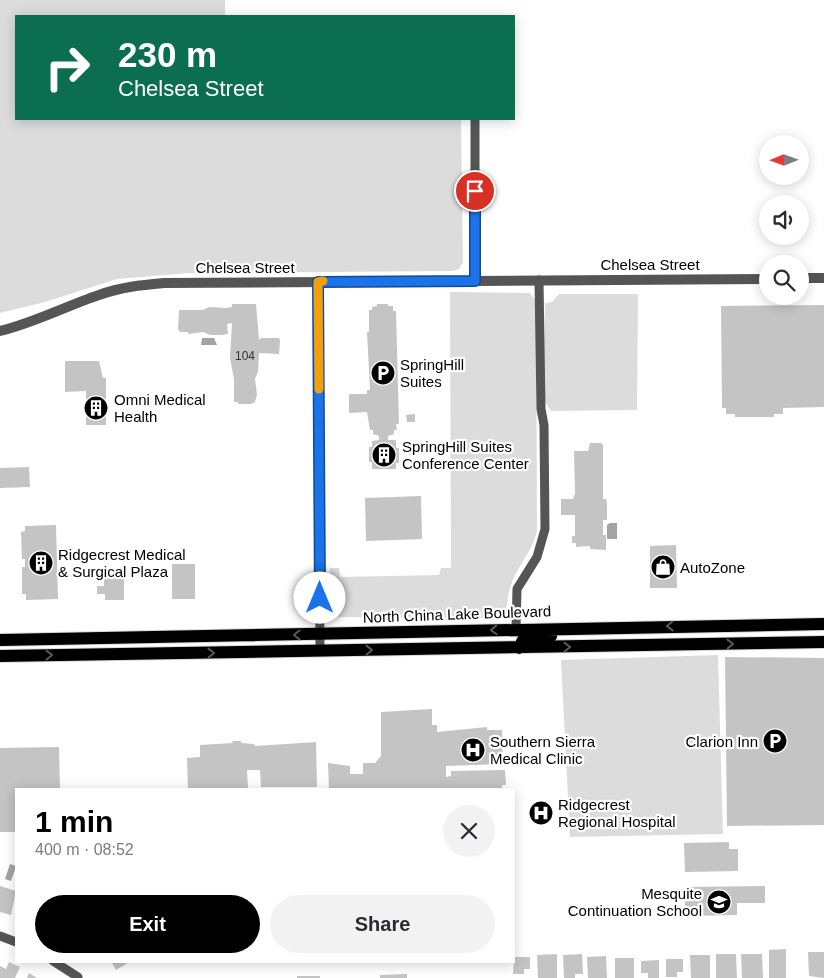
<!DOCTYPE html>
<html lang="en">
<head>
<meta charset="utf-8">
<style>
	:root { --surface:#fff; --page:#f2f2f3; --text:#2b2b33; --muted:#7c7c81; --accent:#000 }
	body { margin:0; font-family:Arial,sans-serif; background:var(--page); color:var(--text); height:100vh; display:flex; flex-direction:column; font-size:19px; white-space:nowrap }
	* { box-sizing:border-box; margin:0 }
	p { font-size:16px; color:var(--muted) }
	.icon { flex:none; width:28px; height:28px; fill:none; stroke:currentColor; stroke-width:2; stroke-linecap:round; stroke-linejoin:round }
	.map { position:relative; flex:1; overflow:hidden }
	.drawer { position:absolute; left:15px; top:788px; width:500px; height:175px; display:flex; flex-direction:column; background:var(--surface); border-radius:0px; box-shadow:0 2px 12px #0003 }
	.drawer>* { flex:none }
	.guide { position:absolute; left:15px; top:15px; width:500px; height:105px; border-radius:0px; box-shadow:0 2px 12px #0003; background:#0b6e4f; color:#fff; overflow:hidden }
	.needle { width:32px; rotate:269deg }
	.fabs { position:absolute; left:759px; top:135px; display:grid; gap:10px }
	.fabs a { display:grid; place-items:center; width:50px; height:50px; border-radius:50%; background:var(--surface); box-shadow:0 2px 12px #0003; font-size:25px }
	.pin { position:absolute; display:grid; place-items:center; width:42px; height:42px; color:#fff; margin:-21px; border:2px solid #fff; border-radius:50%; box-shadow:0 1px 5px #0007 }
	.me { position:absolute; width:55px; margin:-28px; rotate:0deg; stroke-linejoin:round; filter:drop-shadow(0 0 4px #0008) }
	.turn { display:flex; align-items:center; gap:18px; height:105px; padding:0 20px; font-size:22px }
	.turn .icon { width:65px; height:65px; stroke-width:2.5 }
	.turn b { display:block; font-size:35px; line-height:42px }
	.round { display:grid; place-items:center; flex:none; width:52px; height:52px; border-radius:26px; background:var(--page) }
	.headline { display:flex; align-items:center; justify-content:space-between; height:85px; padding:0 20px }
	h1 { font-size:30px; font-weight:600; line-height:38px; color:var(--accent) }
	.cta { display:flex; gap:10px; margin-top:auto; padding:10px 20px }
	.cta a { flex:1; height:58px; border-radius:30px; background:var(--accent); color:#fff; font-size:20px; font-weight:600; line-height:58px; text-align:center }
	.cta a+a { background:var(--page); color:var(--text) }
	.map>svg:first-child { display:block }
</style>
</head>
<body>
<div class="map">
<svg width="824" height="978" viewBox="0 0 824 978">
	<rect width="100%" height="100%" fill="#fff"/>
	<path fill="#dcdcdc" d="M0,0H225V16H16V119H461L463,262L459,269L453,271L189,273L117,279L45,302L0,313Z
		M450,292L530,293L536,301L537,531C532,553 516,567 510,588C507,598 508,610 502,618L334,617L331,614L330,568H339L340,577L439,575L441,568H451Z
		M559,294H638L637,410L551,411L543,399L545,303L552,302Z
		M718,655L723,834L570,837L561,660Z"/>
	<path fill="#a3a3a3" d="M202,338H214L217,345H201Z
		M610,523H617V539H607V525Z
		M10,864L16,866L11,881L5,879Z"/>
	<path fill="#c4c4c4" d="M232,304H256L259,340L261,338H279L280,341L279,354L259,353L258,372L255,379L257,395L255,402L251,404H238V402H234V379L230,358L232,323L227,324L228,334L222,335H210L203,332L188,334V332H180L178,329L179,310H203L209,307L226,308L232,307Z
		M377,304H388V306H393V311H396L399,424H396L397,430H394V434L388,436V440H396V448H399V463H396V469H372V462H369V447H372V441L379,440V436L373,434V430H370L367,412L349,413V394H367V390H370L367,332H369V310H372V307L377,306Z
		M824,305V407L783,408V414H774V417H735V414H726V408H722L721,306Z
		M65,361H99L103,378H106V425H86V391L65,392Z
		M415,414V422H407L406,415Z
		M590,443H601L603,445V499H606L607,505V520H603V535H606V550L590,549V546L576,547V543H572V536H575V515H561V499H573L575,493L574,451H588Z
		M29,467L30,487L0,488V468Z
		M421,496L422,539L366,541L365,498Z
		M56,525L58,599L26,600V594H22V567H25V559H22L21,532L25,531V526Z
		M676,545L677,588H650V546Z
		M172,564H195V599H172Z
		M104,572H124V600H105V594H97V586H104Z
		M725,657L824,658V825L727,826Z
		M432,709V725H437V732L487,727V730H502L503,764L446,766V777L451,776V771L505,770L506,785H502V789H329L328,763L350,766V774H363V763H375L381,756V712Z
		M232,741H241V743L254,744L255,746L316,742L317,787H261L260,770H247L248,789H188L187,758L200,757V745L233,743Z
		M59,747L60,789H16V832H0V748Z
		M729,842V849H738V871L685,872L684,843Z
		M0,886L16,891L11,915L0,912Z
		M765,886V903H737V915L685,916V887Z
		M786,949V978H769V950Z
		M808,952H824V978L809,976Z
		M557,954V978H538L537,955Z
		M582,954L583,974H575V978H564L563,955Z
		M716,954H736L737,978H716Z
		M741,954H762L763,978H742Z
		M690,955H710V978H691Z
		M606,956L607,978H588L587,957Z
		M514,957H530V969H524V974H513Z
		M615,958H634V978H615Z
		M666,959H683V972H677V977H666Z
		M659,960V978H648V973H641V961Z
		M111,961H131L116,970Z
		M9,962L20,967L15,978H0V966L6,969Z
		M29,973L37,978H27Z
		M407,974V978H380V975Z
		M297,976H320V978H297Z"/>
	<g fill="none" stroke-linecap="round" stroke-linejoin="round">
		<defs>
			<path id="primary" d="M0,640L824,624
				M519,648L523,640L526,639L551,636
				M0,656L824,642"/>
		</defs>
		<use href="#primary" stroke="#dbdbdb" stroke-width="14"/>
		<path stroke="#555" stroke-width="9" d="M475,119V281
			M318,281L320,651
			M516,629L517,589L537,557L545,529L544,425L541,409L539,280
			M0,936L16,942
			M53,961L78,977"/>
		<path stroke="#555" stroke-width="10" d="M800,278H824
			M0,331C34,323 66,306 99,295C121,287 142,285 164,283L768,279"/>
		<use href="#primary" stroke="#000" stroke-width="12"/>
	</g>
	<defs><path id="oneway-chevron" d="M-2-3.5L2.5 0L-2 3.5" fill="none" stroke-width="1.6" stroke-linecap="round" stroke-linejoin="round" transform="scale(1.25)"/></defs>
	<g stroke="#595959">
		<use href="#oneway-chevron" transform="translate(670 626) rotate(179)"/>
		<use href="#oneway-chevron" transform="translate(494 630) rotate(178)"/>
		<use href="#oneway-chevron" transform="translate(297 635) rotate(179)"/>
		<use href="#oneway-chevron" transform="translate(730 644) rotate(-1)"/>
		<use href="#oneway-chevron" transform="translate(567 647) rotate(-1)"/>
		<use href="#oneway-chevron" transform="translate(369 650) rotate(-1)"/>
		<use href="#oneway-chevron" transform="translate(211 653) rotate(-1)"/>
		<use href="#oneway-chevron" transform="translate(49 655) rotate(-1)"/>
	</g>
	<g fill="none" stroke-linecap="round" stroke-linejoin="round">
		<defs>
			<path id="route" d="M320,598L318,282L475,281V191"/>
		</defs>
		<use href="#route" stroke="#114b97" stroke-width="12"/>
		<use href="#route" stroke="#1a73e8" stroke-width="9"/>
		<path stroke="#f59e0b" stroke-width="9" d="M319,389L318,282L323,281"/>
	</g>
	<defs>
		<symbol id="parking-disc" viewBox="-11 -11 22 22"><circle r="9.5" fill="#000" stroke="#fff"/><path d="M-3.5-5.5H1a3.5 3.5 0 0 1 0 7H-1V5.5H-3.5ZM-1-3.4V-.6H.8a1.4 1.4 0 0 0 0-2.8Z" fill="#fff"/></symbol>
		<symbol id="building-disc" viewBox="-11 -11 22 22"><circle r="9.5" fill="#000" stroke="#fff"/><path d="M-4-6H4V6H1V3H-1V6H-4ZM-2.5-4.3h1.7v1.8h-1.7ZM.8-4.3h1.7v1.8H.8ZM-2.5-1h1.7V.8h-1.7ZM.8-1h1.7V.8H.8Z" fill="#fff"/></symbol>
		<symbol id="shop-disc" viewBox="-11 -11 22 22"><circle r="9.5" fill="#000" stroke="#fff"/><path d="M-5-2.5h2.3a2.7 3.5 0 0 1 5.4 0H5L5.5 6h-11ZM-1.5-2.5h3a1.5 2.3 0 0 0-3 0Z" fill="#fff"/></symbol>
		<symbol id="hospital-disc" viewBox="-11 -11 22 22"><circle r="9.5" fill="#000" stroke="#fff"/><path d="M-5-5h3v3.5h4V-5h3V5h-3V1.5h-4V5h-3Z" fill="#fff"/></symbol>
		<symbol id="school-disc" viewBox="-11 -11 22 22"><circle r="9.5" fill="#000" stroke="#fff"/><path d="M0-5L7-2L0 1L-7-2ZM-4 1L0 2.5L4 1V4Q0 6-4 4Z" fill="#fff"/></symbol>
	</defs>
	<g fill-rule="evenodd">
		<use href="#parking-disc" x="369" y="359" width="28" height="28"/>
		<use href="#building-disc" x="82" y="394" width="28" height="28"/>
		<use href="#building-disc" x="370" y="441" width="28" height="28"/>
		<use href="#building-disc" x="27" y="549" width="28" height="28"/>
		<use href="#shop-disc" x="649" y="553" width="28" height="28"/>
		<use href="#parking-disc" x="761" y="727" width="28" height="28"/>
		<use href="#hospital-disc" x="459" y="736" width="28" height="28"/>
		<use href="#hospital-disc" x="527" y="799" width="28" height="28"/>
		<use href="#school-disc" x="705" y="888" width="28" height="28"/>
	</g>
	<g text-anchor="middle" dominant-baseline="central" stroke-width="4.5" stroke-linejoin="round" paint-order="stroke">
		<g font-size="12" fill="#313131">
			<text x="245" y="356">104</text>
		</g>
		<g font-size="15" fill="#000" stroke="#fff">
			<text x="650" y="264">Chelsea Street</text>
			<text x="245" y="267">Chelsea Street</text>
			<text transform="translate(457 614) rotate(-2)">North China Lake Boulevard</text>
		</g>
		<g font-size="15" fill="#000" stroke="#fff" text-anchor="start">
			<text x="400" y="364">SpringHill<tspan x="400" dy="17">Suites</tspan></text>
			<text x="114" y="399">Omni Medical<tspan x="114" dy="17">Health</tspan></text>
			<text x="402" y="446">SpringHill Suites<tspan x="402" dy="17">Conference Center</tspan></text>
			<text x="58" y="554">Ridgecrest Medical<tspan x="58" dy="17">&amp; Surgical Plaza</tspan></text>
			<text x="680" y="567">AutoZone</text>
			<text x="490" y="741">Southern Sierra<tspan x="490" dy="17">Medical Clinic</tspan></text>
			<text x="758" y="741" text-anchor="end">Clarion Inn</text>
			<text x="558" y="804">Ridgecrest<tspan x="558" dy="17">Regional Hospital</tspan></text>
			<text x="702" y="893" text-anchor="end">Mesquite<tspan x="702" dy="17">Continuation School</tspan></text>
		</g>
	</g>
</svg>
<div class="fabs">
<a><svg class="needle" viewBox="-14 -14 28 28"><path d="M0-13l5 13h-10z" fill="#e53935"/><path d="M0 13l5-13h-10z" fill="#7c7c81"/></svg></a>
<a><svg class="icon" aria-label="sound" viewBox="0 0 24 24"><path d="M4 9h4l5-4v14l-5-4H4zM17 9q2 3 0 6"/></svg></a>
<a><svg class="icon" aria-label="search" viewBox="0 0 24 24"><circle cx="10" cy="10" r="6"/><path d="M15 15l6 6"/></svg></a>
</div>
<div class="pin" style="left:475px;top:191px;background:#d93025"><svg class="icon" aria-label="arrive" viewBox="0 0 24 24"><path d="M6 21V4h12l-3 4 3 4H6"/></svg></div>
<svg class="me" style="left:320px;top:598px" viewBox="-20 -20 40 40"><circle r="19" fill="#fff"/><path d="M0-13L10 11 0 6-10 11z" fill="#1a73e8"/></svg>
<div class="guide">
<div class="turn"><svg class="icon" aria-label="right" viewBox="0 0 24 24"><path d="M7 20v-9h11M14 6l5 5-5 5"/></svg><div><b>230 m</b>Chelsea Street</div></div>
</div>
<section class="drawer">
<div class="headline"><div><h1>1 min</h1><p>400 m · 08:52</p></div><a class="round"><svg class="icon" aria-label="close" viewBox="0 0 24 24"><path d="M6 6l12 12M18 6L6 18"/></svg></a></div>
<div class="cta"><a>Exit</a><a>Share</a></div>
</section>
</div>
</body>
</html>
